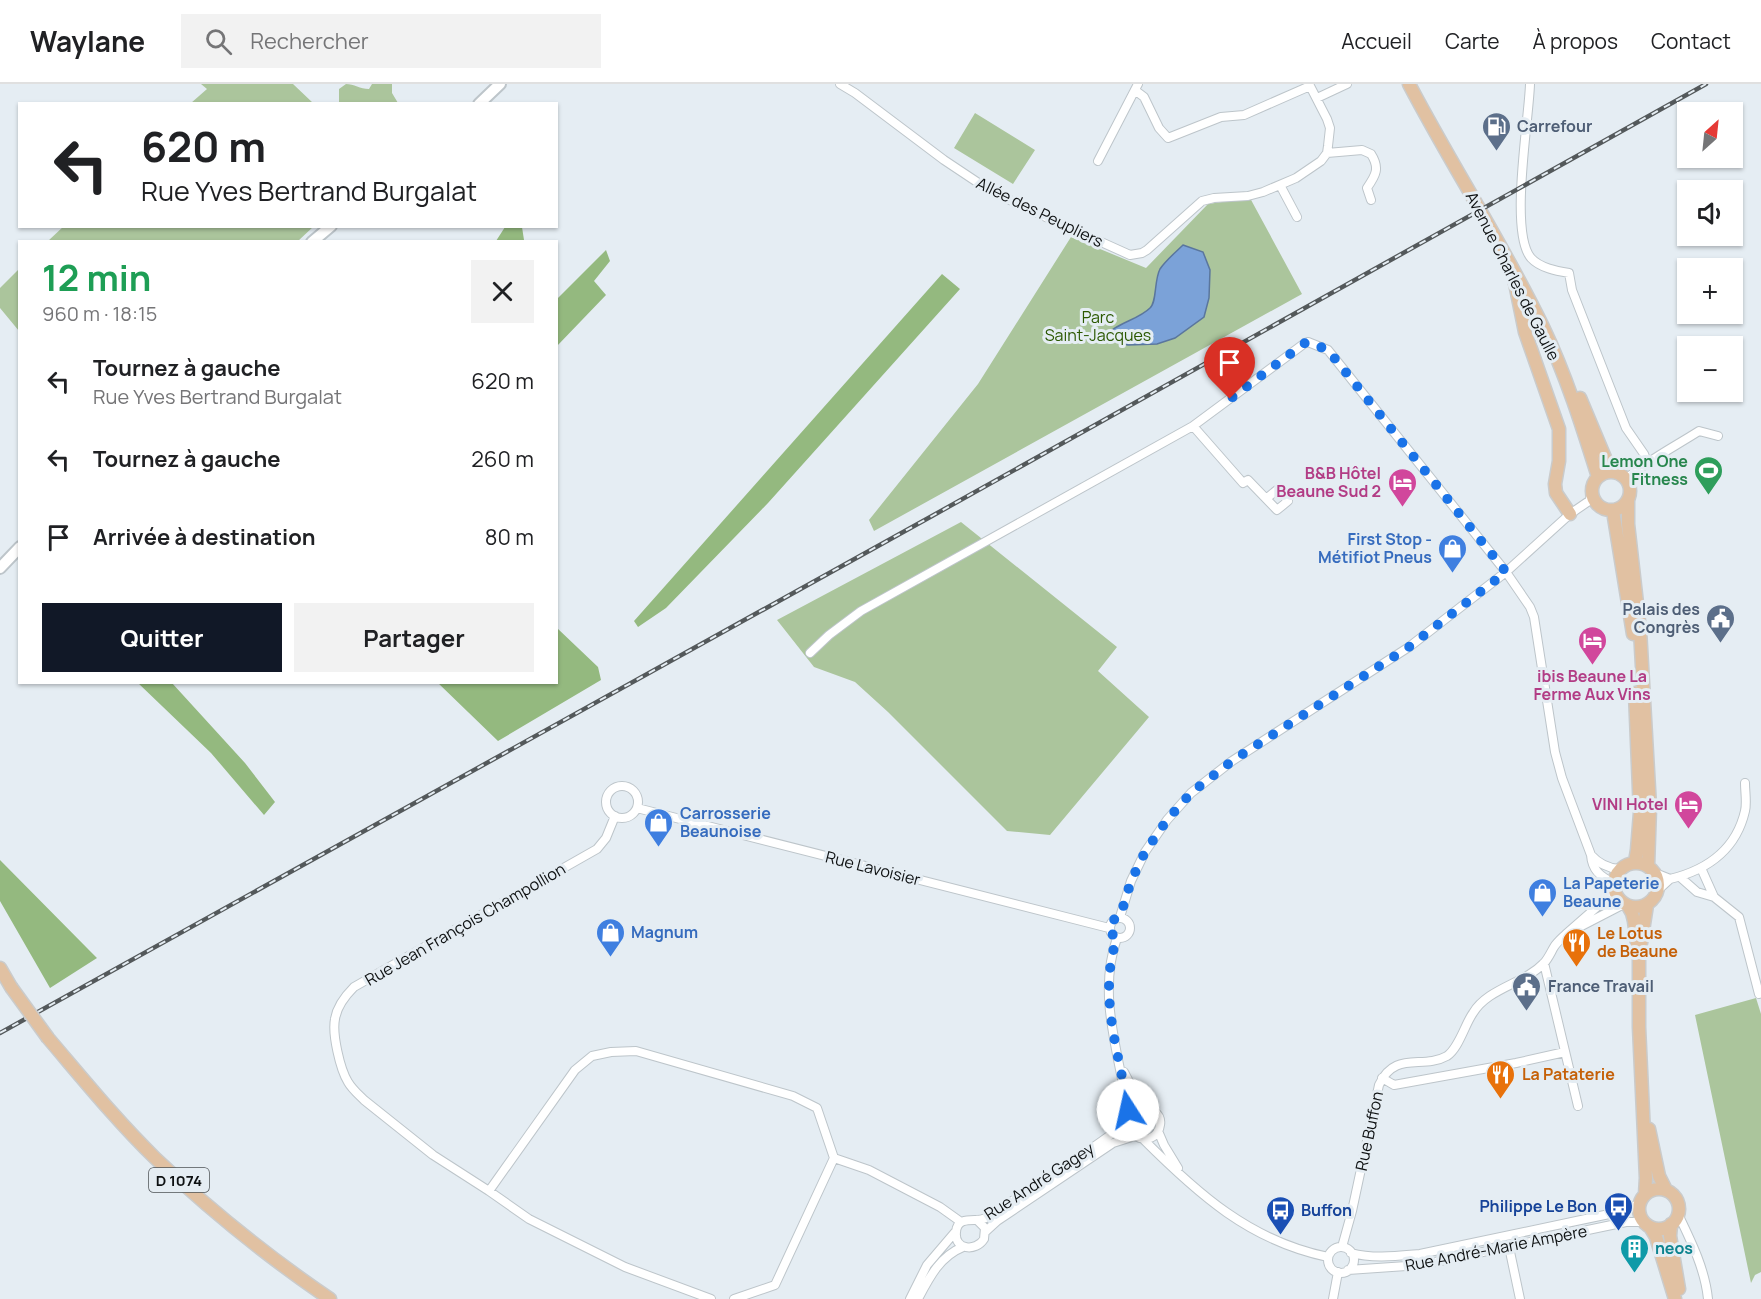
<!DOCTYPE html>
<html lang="fr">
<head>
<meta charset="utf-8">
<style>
	:root { --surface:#fff; --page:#f2f2f2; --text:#202124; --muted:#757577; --line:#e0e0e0; --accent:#111827 }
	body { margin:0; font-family:Manrope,sans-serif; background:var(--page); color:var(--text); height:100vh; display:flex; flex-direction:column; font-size:22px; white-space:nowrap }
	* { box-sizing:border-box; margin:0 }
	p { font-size:20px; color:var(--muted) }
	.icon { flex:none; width:33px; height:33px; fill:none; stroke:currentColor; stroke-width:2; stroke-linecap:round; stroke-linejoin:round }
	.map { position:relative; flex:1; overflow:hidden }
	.sheet { position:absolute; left:18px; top:156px; width:540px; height:444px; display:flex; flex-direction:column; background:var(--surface); border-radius:0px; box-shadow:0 2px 4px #0004 }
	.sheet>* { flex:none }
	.top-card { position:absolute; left:18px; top:18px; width:540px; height:126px; border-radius:0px; box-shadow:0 2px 4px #0004; background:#fff; color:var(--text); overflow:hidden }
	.needle { width:39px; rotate:27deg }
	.controls { position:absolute; left:1677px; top:18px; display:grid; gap:12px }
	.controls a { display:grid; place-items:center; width:66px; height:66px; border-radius:0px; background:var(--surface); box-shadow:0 2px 4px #0004; font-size:30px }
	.pin { position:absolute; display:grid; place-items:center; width:51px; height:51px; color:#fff; margin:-62px -26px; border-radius:50% 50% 50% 0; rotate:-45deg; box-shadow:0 0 6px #0007 }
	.pin .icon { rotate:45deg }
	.me { position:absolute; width:66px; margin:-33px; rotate:350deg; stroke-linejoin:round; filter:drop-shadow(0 0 4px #0008) }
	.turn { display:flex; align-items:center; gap:21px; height:126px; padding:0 24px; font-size:27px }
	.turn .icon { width:78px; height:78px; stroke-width:2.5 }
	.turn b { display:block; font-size:42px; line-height:51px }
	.round { display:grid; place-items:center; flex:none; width:63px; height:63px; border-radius:0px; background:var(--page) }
	.overview { display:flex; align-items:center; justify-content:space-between; height:102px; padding:0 24px }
	h1 { font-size:36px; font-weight:700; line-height:45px; color:#1e9e55 }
	.action { display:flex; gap:12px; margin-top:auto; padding:12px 24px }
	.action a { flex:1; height:69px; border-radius:0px; background:var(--accent); color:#fff; font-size:24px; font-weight:700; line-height:69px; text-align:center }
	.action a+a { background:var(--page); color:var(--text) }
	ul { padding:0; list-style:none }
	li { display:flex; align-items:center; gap:18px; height:78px; padding:0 24px }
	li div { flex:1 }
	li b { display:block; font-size:22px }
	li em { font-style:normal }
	header { display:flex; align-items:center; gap:36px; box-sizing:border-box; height:84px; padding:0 30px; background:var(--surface); border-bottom:2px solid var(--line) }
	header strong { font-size:28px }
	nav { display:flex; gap:33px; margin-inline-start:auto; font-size:21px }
	.search { width:420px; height:54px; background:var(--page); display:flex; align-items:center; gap:15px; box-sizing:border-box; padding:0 21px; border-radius:0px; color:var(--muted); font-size:22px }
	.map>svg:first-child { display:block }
</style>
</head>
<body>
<header>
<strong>Waylane</strong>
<div class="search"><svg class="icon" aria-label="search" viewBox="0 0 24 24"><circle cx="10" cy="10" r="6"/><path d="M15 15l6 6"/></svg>Rechercher</div>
<nav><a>Accueil</a><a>Carte</a><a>À propos</a><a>Contact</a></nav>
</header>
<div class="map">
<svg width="1761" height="1215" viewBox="0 0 1761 1215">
	<rect width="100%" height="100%" fill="#e5edf3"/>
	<path fill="#abc59c" d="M201,0H293L313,19H191L207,5Z
		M346,0C354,0 360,5 369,5L372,0H392V9L398,19H339V5Z
		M975,29L1035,66L1013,100L954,64Z
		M1250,114L1302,210L874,447L869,436L978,300L1071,153L1146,184L1208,120Z
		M64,142H313V143L298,157H48Z
		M19,185V247L0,224V204Z
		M961,438L1117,563L1098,587L1149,633L1050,751L1007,747L888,628L855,598L814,583L777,536Z
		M1756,914L1761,930V1188L1755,1191L1751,1199L1695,931Z"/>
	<path fill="#94b97f" d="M505,143H522L524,156L496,157Z
		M606,166L610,177L594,197L606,211L557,262V215Z
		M942,190L960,205L768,419L666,524L638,543L634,537Z
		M557,544L598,583L601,596L498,657L438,599L556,598Z
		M138,599H172L245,679L275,718L264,731L211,669Z
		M0,776L87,864L97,874L50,904L0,817Z"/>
	<path fill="#7ba2d8" stroke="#5a769d" stroke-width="1.5" d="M1183,161L1203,168L1210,186L1209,214L1204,233L1175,254L1157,260L1128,261L1104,255C1113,239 1137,237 1150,224C1157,218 1154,196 1160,185C1166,176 1176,168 1183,161Z"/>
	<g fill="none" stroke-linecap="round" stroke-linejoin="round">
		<defs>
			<path id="street" d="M840,0L855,9L944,76L986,104L1028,125L1130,171L1142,169L1147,166L1202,117L1214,114L1248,112L1263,108L1296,94L1321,77L1327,69L1328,62L1330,44L1327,35L1309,0
				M1530,0C1529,36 1509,148 1531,174C1540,184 1557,187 1569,189L1572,206L1626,344L1644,370L1647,378
				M1136,7L1144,13L1159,44L1168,54L1221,33L1244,31L1310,2
				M1317,14L1347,0
				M1327,69L1362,66L1371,70C1380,84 1376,91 1367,104L1371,116
				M1098,77L1138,0
				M1280,101L1297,133
				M1193,342L1243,399L1248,396L1277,426L1288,417L1278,405L1267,414
				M1626,395C1648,376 1674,363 1699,347L1718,352
				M810,569L829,551L861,527L1193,342L1305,259L1308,258L1328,266L1506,488L1530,523L1534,533L1555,668L1562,694L1591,771
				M606 718a16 16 0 1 1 32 0a16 16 0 1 1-32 0Z
				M637,724L1109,844
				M615,732L606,754L597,765L354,903C345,912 337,922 335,935C332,950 340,985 348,998C352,1005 358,1010 364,1016L433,1071L489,1107L529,1135L625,1183L711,1215
				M1655,789L1670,795L1658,806
				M1680,793L1697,808L1714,813L1701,784
				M1670,795C1707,786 1736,766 1745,727C1747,719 1745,708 1745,699
				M1613,799C1600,792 1592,786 1591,771C1599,780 1607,784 1619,785
				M1614,808L1566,850L1624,820
				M1714,813L1739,833L1759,910
				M1120,833L1131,797L1145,768L1167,736L1191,709L1232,677L1409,563L1506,488L1570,430L1589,417L1592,411
				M1110 844a10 10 0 1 1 20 0a10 10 0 1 1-20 0Z
				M1117,854C1096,913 1121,975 1129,1034
				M1544,879L1578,1022
				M1124,988L1136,1011L1146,1024
				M1382,994L1394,1001L1516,979L1565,968
				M1158,1047L1164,1061L1178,1084
				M1143,1055C1198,1110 1250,1157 1328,1173
				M834,1074L869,1086L940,1123L961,1138
				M489,1107L575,986L592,972L611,968L636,967L793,1012L817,1024L834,1074
				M1678,1130C1691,1157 1705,1185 1708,1215
				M977,1136L985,1144L984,1155C976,1168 954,1166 956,1148C957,1135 968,1136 977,1136C983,1136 990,1132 994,1129C1032,1104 1072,1079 1109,1052C1115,1048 1122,1043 1127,1038C1131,1033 1132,1027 1139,1025C1150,1021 1162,1030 1160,1041C1157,1062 1127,1058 1129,1036
				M985,1148L997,1137L1113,1059L1135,1052
				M1342,1163L1352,1127L1379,1001C1395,966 1422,986 1447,972C1459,964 1465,940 1473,929C1488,904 1524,900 1544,879C1548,875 1551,868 1554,863C1557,858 1562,854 1566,850
				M1509,1163L1520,1215
				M1328 1176a13 13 0 1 1 26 0a13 13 0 1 1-26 0Z
				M1351,1169C1373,1175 1397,1172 1420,1170L1614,1129L1630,1124L1640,1119
				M1348,1186L1421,1181L1626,1138H1644
				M734,1215L775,1201L834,1074
				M910,1215L927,1181L956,1147
				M918,1215C929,1194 940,1172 963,1163
				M1333,1215L1338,1188"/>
			<path id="secondary" d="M479,20L500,0
				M312,158L331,142
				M0,484L20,463"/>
			<path id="primary" d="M1409,0C1452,82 1503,160 1543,243C1566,291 1582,342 1598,393
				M1515,199L1525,248L1559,345V377L1555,400L1556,409L1570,430
				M1580,314L1611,388
				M1592 407a19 19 0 1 1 38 0a19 19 0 1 1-38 0Z
				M1628,416V440L1640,546L1650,723L1648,782
				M1613,427L1633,550
				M1635,778L1637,766L1640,729L1635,609
				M1614 801a22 22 0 1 1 44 0a22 22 0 1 1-44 0Z
				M1628,822L1632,829L1634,837L1639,875V943L1646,1094L1645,1111
				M1641,859L1647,821
				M0,884L11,903
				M48,954C83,995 117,1037 155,1074C210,1126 268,1173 330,1215
				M1649,1045L1659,1092L1666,1106
				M1639 1125a20 20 0 1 1 40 0a20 20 0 1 1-40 0Z
				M1671,1140L1670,1152L1679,1205
				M1650,1143L1656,1153L1675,1215"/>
		</defs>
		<use href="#street" stroke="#bdc5ca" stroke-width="10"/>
		<use href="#secondary" stroke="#bdc5ca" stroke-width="14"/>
		<use href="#primary" stroke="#cacbcb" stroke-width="15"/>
		<use href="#street" stroke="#fff" stroke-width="8"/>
		<use href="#secondary" stroke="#fff" stroke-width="10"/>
		<use href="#primary" stroke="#e1c1a2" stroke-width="12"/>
		<defs>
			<path id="rail" d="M0,949L932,432L1706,0"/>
		</defs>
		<use href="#rail" stroke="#54595b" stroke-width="4.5"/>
		<use href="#rail" stroke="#e5edf3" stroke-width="2" stroke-dasharray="7" stroke-linecap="butt"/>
		<defs>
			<path id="primary-bridge" d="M11,903L48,954"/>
		</defs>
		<use href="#primary-bridge" stroke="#cacbcb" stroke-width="15" stroke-linecap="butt"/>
		<use href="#primary-bridge" stroke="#e1c1a2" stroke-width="12"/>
	</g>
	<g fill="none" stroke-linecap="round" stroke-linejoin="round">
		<path stroke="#1a73e8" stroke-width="10" stroke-dasharray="0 18" d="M1128,1026C1120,970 1097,911 1117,854C1110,850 1108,844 1111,837L1120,833L1131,797L1145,768L1167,736L1191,709L1232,677L1409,563L1506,488L1328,266L1308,258L1305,259L1230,315"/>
	</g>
	<defs>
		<symbol id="fuel-pin" viewBox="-11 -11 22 30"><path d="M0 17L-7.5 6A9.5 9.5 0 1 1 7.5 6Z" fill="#5c6f8a" stroke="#e5edf3"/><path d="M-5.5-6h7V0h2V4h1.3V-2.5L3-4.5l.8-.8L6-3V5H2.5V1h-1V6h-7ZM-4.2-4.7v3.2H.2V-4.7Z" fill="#fff"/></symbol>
		<symbol id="stadium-pin" viewBox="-11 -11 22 30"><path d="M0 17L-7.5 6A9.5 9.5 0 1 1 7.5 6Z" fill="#2e9e5b" stroke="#e5edf3"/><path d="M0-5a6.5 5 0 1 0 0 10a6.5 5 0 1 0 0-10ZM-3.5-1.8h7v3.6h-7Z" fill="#fff"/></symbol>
		<symbol id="hotel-pin" viewBox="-11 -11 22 30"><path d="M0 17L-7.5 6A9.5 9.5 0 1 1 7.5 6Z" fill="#d1479c" stroke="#e5edf3"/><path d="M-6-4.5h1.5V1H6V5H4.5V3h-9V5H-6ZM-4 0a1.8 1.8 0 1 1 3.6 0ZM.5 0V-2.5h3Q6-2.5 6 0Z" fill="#fff"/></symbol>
		<symbol id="shop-pin" viewBox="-11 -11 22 30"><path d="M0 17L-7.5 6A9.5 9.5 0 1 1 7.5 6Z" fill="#3f7fe0" stroke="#e5edf3"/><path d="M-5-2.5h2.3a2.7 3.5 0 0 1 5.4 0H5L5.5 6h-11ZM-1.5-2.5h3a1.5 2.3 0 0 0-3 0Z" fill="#fff"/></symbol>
		<symbol id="civic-pin" viewBox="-11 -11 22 30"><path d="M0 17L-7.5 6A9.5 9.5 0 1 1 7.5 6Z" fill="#5c6f8a" stroke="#e5edf3"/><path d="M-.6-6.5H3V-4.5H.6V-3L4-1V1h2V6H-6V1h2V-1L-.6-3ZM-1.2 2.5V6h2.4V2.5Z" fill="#fff"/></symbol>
		<symbol id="restaurant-pin" viewBox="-11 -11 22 30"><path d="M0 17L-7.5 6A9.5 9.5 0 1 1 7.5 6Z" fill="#e8710a" stroke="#e5edf3"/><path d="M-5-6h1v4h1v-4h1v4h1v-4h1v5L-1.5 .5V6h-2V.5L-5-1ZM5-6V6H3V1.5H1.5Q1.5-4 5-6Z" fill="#fff"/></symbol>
		<symbol id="bus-pin" viewBox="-11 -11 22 30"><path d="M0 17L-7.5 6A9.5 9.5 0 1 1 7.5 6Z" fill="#1a4fb4" stroke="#e5edf3"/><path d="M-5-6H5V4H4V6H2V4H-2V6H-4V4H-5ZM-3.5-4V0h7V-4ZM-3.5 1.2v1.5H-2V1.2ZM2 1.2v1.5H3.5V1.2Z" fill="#fff"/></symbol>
		<symbol id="building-pin" viewBox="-11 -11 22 30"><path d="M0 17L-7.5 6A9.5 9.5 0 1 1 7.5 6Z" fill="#0f9aa8" stroke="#e5edf3"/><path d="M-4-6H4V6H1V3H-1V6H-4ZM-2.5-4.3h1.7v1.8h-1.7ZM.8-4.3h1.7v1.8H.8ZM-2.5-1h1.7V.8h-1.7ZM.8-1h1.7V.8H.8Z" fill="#fff"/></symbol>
	</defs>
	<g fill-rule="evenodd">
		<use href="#fuel-pin" x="1480" y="26" width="33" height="45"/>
		<use href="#stadium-pin" x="1692" y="370" width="33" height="45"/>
		<use href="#hotel-pin" x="1386" y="382" width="33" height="45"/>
		<use href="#shop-pin" x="1436" y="448" width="33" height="45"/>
		<use href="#civic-pin" x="1704" y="518" width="33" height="45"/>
		<use href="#hotel-pin" x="1576" y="540" width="33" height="45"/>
		<use href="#hotel-pin" x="1672" y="704" width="33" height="45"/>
		<use href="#shop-pin" x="642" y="722" width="33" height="45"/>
		<use href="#shop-pin" x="1526" y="792" width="33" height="45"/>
		<use href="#shop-pin" x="594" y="832" width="33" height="45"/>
		<use href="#restaurant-pin" x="1560" y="842" width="33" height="45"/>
		<use href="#civic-pin" x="1510" y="886" width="33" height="45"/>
		<use href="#restaurant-pin" x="1484" y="974" width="33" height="45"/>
		<use href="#bus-pin" x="1602" y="1106" width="33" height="45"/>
		<use href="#bus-pin" x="1264" y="1110" width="33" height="45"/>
		<use href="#building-pin" x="1618" y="1148" width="33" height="45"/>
	</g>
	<g text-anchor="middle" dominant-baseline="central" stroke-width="6" stroke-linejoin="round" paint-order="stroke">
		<rect fill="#e5edf3" stroke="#4e5356" stroke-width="1.5" x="149" y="1084" width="60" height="24" rx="4.5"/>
		<g font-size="15" font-weight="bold" fill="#0e1112">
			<text x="179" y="1096">D 1074</text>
		</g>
		<g font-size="16" font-weight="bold" fill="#4e5e75" stroke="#e5edf3" text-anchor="start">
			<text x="1517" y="42">Carrefour</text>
			<text x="1700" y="525" text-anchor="end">Palais des<tspan x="1700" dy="18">Congrès</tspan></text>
			<text x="1548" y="902">France Travail</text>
		</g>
		<g font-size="16" fill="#0e1112" stroke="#e5edf3">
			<text transform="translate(1040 128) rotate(26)">Allée des Peupliers</text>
			<text transform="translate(1513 192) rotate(63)">Avenue Charles de Gaulle</text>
			<text transform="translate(873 784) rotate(14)">Rue Lavoisier</text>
			<text transform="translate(465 840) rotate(-30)">Rue Jean François Champollion</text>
			<text transform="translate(1369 1047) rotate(-78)">Rue Buffon</text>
			<text transform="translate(1039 1097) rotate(-33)">Rue André Gagey</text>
			<text transform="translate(1496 1164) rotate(-11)">Rue André-Marie Ampère</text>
		</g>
		<g font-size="16" fill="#2b5800" stroke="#e5edf3">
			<text x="1098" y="233">Parc<tspan x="1098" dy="18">Saint-Jacques</tspan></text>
		</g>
		<g font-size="16" font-weight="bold" fill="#27864d" stroke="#e5edf3" text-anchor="end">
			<text x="1688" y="377">Lemon One<tspan x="1688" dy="18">Fitness</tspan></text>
		</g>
		<g font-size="16" font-weight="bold" fill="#b23c85" stroke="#e5edf3" text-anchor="end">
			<text x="1381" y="389">B&amp;B Hôtel<tspan x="1381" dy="18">Beaune Sud 2</tspan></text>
			<text x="1592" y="592" text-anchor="middle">ibis Beaune La<tspan x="1592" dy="18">Ferme Aux Vins</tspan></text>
			<text x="1668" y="720">VINI Hotel</text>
		</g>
		<g font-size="16" font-weight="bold" fill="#366cbe" stroke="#e5edf3" text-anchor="start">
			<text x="1432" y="455" text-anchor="end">First Stop -<tspan x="1432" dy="18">Métifiot Pneus</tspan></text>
			<text x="680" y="729">Carrosserie<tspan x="680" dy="18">Beaunoise</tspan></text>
			<text x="1563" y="799">La Papeterie<tspan x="1563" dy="18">Beaune</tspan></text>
			<text x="631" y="848">Magnum</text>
		</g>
		<g font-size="16" font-weight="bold" fill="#c56008" stroke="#e5edf3" text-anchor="start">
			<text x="1597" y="849">Le Lotus<tspan x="1597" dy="18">de Beaune</tspan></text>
			<text x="1522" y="990">La Pataterie</text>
		</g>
		<g font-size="16" font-weight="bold" fill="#164399" stroke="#e5edf3" text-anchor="end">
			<text x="1597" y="1122">Philippe Le Bon</text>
			<text x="1301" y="1126" text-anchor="start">Buffon</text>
		</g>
		<g font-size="16" font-weight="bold" fill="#0d838f" stroke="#e5edf3" text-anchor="start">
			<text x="1655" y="1164">neos</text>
		</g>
	</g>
</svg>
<div class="controls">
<a><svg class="needle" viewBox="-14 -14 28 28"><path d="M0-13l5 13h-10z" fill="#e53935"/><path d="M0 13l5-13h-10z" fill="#757577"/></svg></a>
<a><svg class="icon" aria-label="sound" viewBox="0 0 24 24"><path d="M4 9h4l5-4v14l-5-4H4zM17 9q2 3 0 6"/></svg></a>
<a>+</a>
<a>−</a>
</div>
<div class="pin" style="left:1230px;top:315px;background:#d93025"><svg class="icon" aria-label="arrive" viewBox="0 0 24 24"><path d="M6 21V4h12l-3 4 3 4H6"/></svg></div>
<svg class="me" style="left:1128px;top:1026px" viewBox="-20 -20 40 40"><circle r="19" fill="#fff"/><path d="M0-13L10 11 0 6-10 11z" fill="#1a73e8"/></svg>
<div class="top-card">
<div class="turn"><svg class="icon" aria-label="left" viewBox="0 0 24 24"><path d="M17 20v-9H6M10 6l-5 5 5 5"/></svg><div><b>620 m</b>Rue Yves Bertrand Burgalat</div></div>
</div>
<section class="sheet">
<div class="overview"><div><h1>12 min</h1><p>960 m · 18:15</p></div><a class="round"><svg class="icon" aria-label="close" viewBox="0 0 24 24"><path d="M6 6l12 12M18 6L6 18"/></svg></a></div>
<ul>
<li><svg class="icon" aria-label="left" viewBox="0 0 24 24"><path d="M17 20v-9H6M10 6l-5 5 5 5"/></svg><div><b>Tournez à gauche</b><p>Rue Yves Bertrand Burgalat</p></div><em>620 m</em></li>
<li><svg class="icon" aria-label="left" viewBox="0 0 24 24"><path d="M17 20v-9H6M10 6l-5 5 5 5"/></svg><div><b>Tournez à gauche</b></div><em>260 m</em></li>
<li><svg class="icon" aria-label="arrive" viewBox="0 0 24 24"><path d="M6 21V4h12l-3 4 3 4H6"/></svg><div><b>Arrivée à destination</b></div><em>80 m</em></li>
</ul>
<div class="action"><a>Quitter</a><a>Partager</a></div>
</section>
</div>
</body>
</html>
